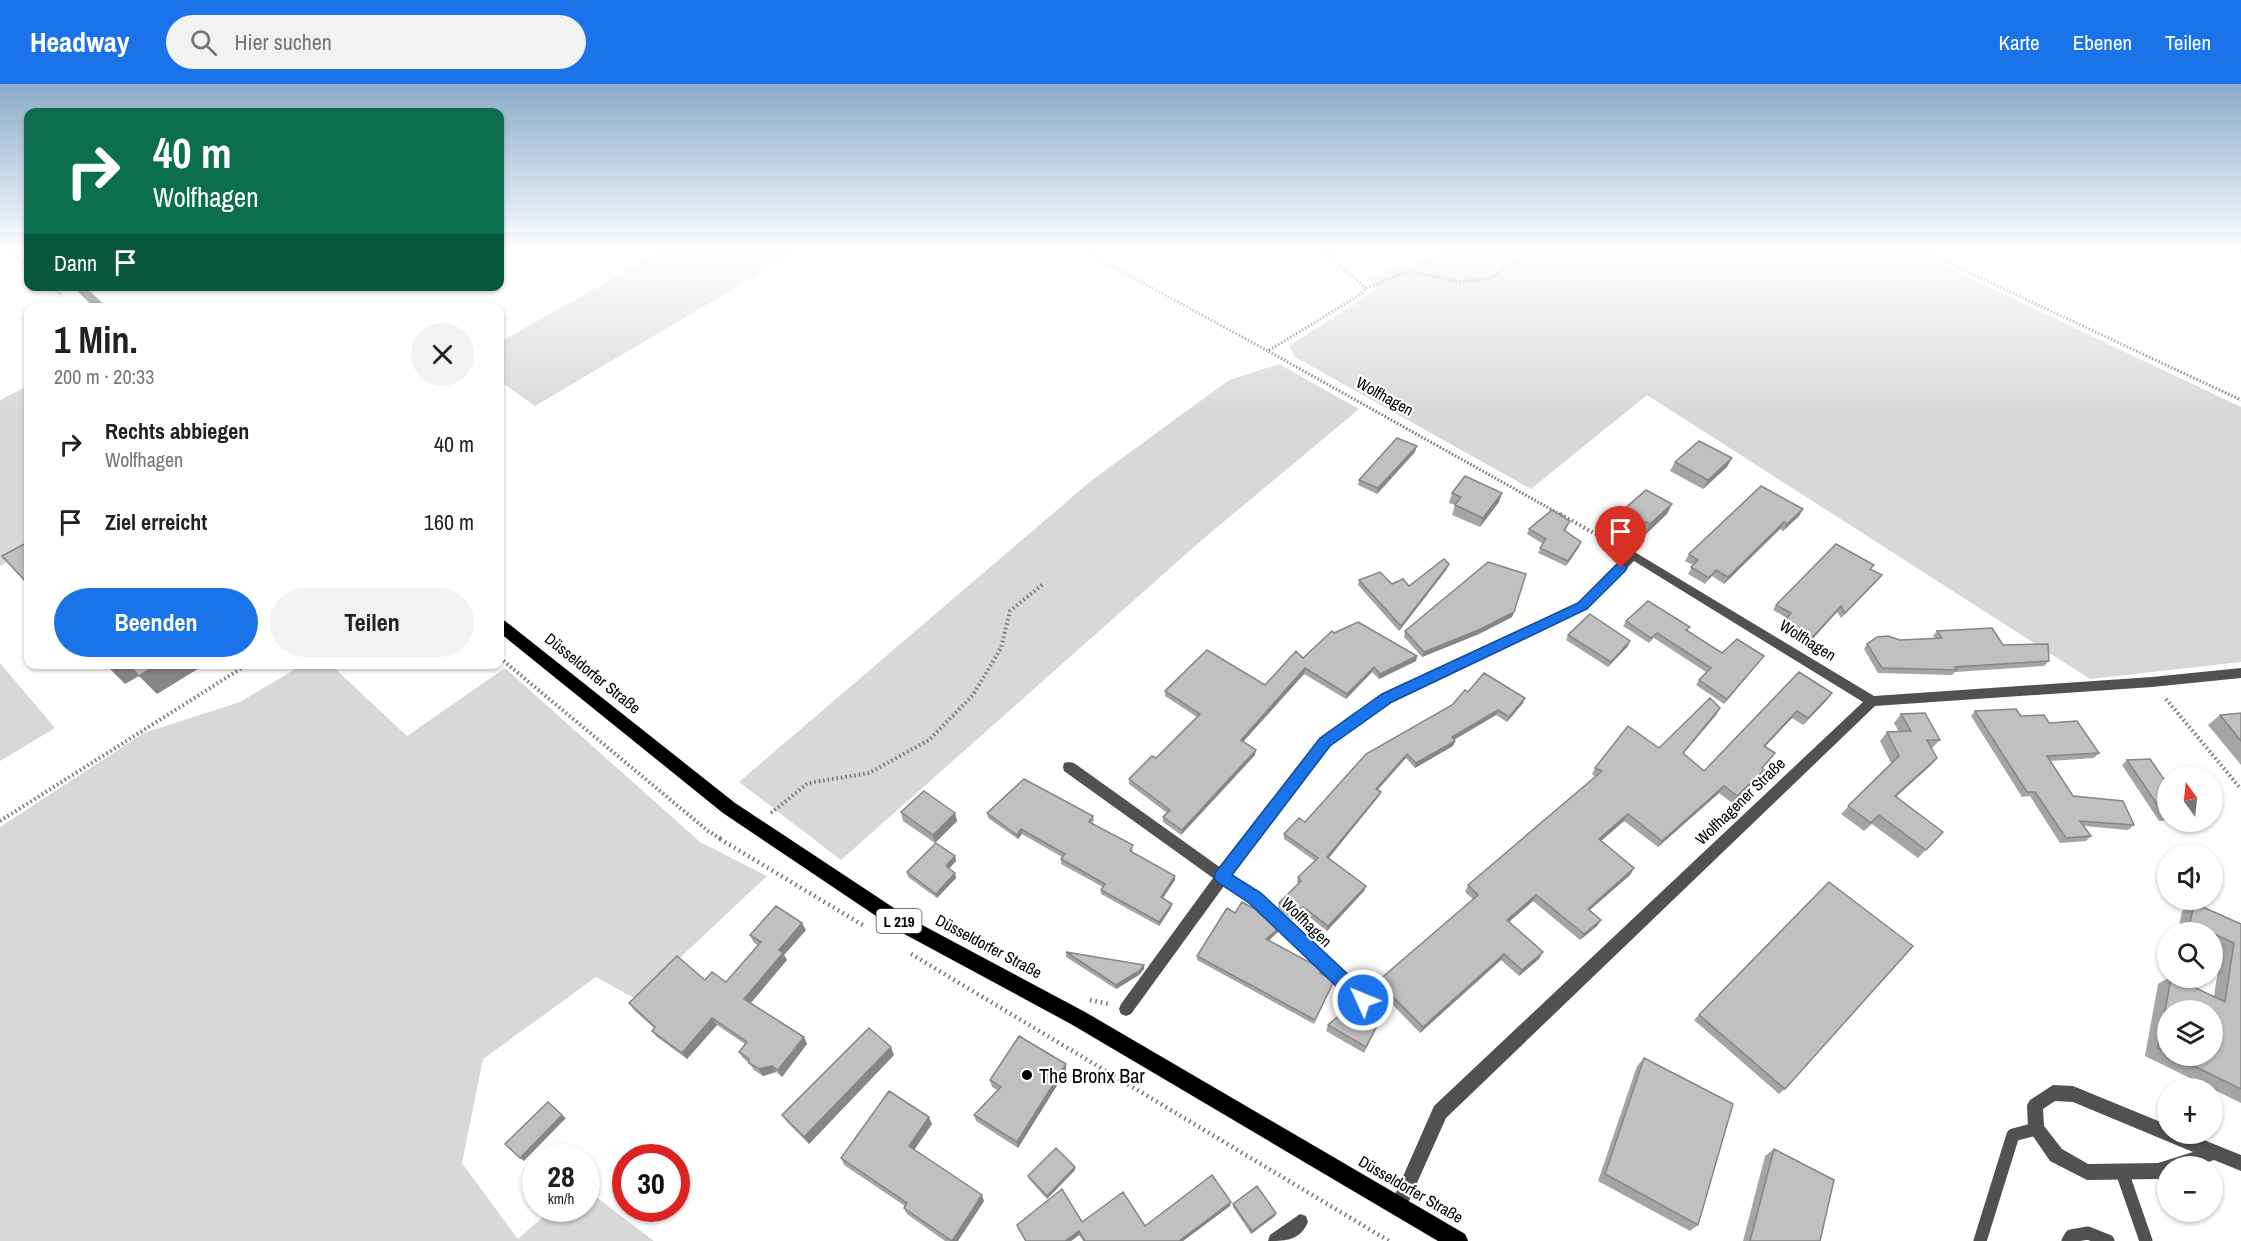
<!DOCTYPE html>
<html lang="de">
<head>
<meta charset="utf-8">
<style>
	:root { --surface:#fff; --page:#f2f2f2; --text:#202124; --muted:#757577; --accent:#1a73e8 }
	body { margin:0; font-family:"Archivo Narrow",sans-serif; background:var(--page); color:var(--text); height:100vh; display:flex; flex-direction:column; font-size:22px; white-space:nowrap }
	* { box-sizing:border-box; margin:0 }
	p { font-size:20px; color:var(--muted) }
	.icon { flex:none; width:33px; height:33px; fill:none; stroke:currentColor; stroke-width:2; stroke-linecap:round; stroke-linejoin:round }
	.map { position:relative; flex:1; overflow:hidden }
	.panel { position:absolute; left:24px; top:219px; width:480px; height:366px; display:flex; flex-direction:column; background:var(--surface); border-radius:12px; box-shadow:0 2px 4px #0004 }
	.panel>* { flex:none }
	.hud { position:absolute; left:24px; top:24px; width:480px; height:183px; border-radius:12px; box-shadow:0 2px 4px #0004; background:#0b6e4f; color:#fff; overflow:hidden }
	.needle { width:39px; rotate:345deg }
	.buttons { position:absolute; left:2157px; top:682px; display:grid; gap:12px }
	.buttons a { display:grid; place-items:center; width:66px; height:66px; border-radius:50%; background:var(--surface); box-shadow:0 2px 4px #0004; font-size:30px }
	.speed { position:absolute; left:522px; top:1060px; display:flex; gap:12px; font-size:30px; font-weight:700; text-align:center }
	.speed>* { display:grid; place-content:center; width:78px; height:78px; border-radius:50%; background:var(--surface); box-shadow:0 2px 4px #0004; line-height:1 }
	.speed small { font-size:15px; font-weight:400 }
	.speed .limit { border:9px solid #d22; background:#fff; color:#111 }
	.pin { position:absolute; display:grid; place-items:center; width:51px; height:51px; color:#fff; margin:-62px -26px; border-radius:50% 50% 50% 0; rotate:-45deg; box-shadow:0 0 6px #0007 }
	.pin .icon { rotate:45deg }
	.me { position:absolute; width:66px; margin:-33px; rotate:314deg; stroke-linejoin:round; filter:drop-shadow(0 0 4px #0008) }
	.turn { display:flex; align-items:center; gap:21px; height:126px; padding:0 30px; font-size:27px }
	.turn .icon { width:78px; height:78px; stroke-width:2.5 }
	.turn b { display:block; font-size:42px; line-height:51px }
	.then { display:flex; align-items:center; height:57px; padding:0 30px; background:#0003; gap:12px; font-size:22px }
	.round { display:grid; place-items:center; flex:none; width:63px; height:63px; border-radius:32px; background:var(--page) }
	.head { display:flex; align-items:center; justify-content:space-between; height:102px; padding:0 30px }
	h1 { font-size:36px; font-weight:700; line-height:45px }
	.cta { display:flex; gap:12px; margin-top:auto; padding:12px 30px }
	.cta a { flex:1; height:69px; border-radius:36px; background:var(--accent); color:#fff; font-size:24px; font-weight:700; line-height:69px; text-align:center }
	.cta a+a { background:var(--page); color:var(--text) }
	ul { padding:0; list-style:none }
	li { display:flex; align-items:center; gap:18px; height:78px; padding:0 30px }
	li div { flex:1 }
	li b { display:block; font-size:22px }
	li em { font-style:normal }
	header { display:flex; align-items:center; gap:36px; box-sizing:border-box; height:84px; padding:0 30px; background:var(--accent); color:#fff }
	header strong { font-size:28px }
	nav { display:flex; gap:33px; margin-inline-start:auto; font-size:21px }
	.search { width:420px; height:54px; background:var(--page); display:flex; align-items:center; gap:15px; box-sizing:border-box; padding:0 21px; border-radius:33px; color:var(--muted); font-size:22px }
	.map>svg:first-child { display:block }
</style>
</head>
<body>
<header>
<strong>Headway</strong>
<div class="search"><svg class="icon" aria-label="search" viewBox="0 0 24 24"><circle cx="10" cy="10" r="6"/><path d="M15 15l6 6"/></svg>Hier suchen</div>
<nav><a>Karte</a><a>Ebenen</a><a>Teilen</a></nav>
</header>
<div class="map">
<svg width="2241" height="1157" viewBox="0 0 2241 1157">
	<rect width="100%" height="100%" fill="#fff"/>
	<path fill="#d8d8d8" d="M658,169H794L535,322L500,297V258Z
		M1449,169H1917L2241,323V578L2090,595L1647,311L1531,405L1295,273L1289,262L1376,206L1366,193Z
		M1279,280L1359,325L1203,455L841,776L739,698L1092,396L1229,296Z
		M28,302V466L0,482V316Z
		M0,579L55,644L0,677Z
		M330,580L407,652L505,584L700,758L767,792L636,915L596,893L483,975L462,1079L518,1155L552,1125H586L587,1106L654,1157H0V743L144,649L240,618L302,581Z"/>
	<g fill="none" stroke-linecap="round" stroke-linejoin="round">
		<defs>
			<path id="primary" d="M72,202H84L108,224H95Z
				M500,535L505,537L735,719L909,834L1085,928L1465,1150L1468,1157H1438L1071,940L897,846L723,729L500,549Z"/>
		</defs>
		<use href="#primary" stroke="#dbdbdb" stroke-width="1"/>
		<path stroke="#737373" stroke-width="3" stroke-dasharray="1.5 2" stroke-linecap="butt" d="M11,169L28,184
			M1088,169L1268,267
			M1325,169L1366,204L1361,210L1268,267L1563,432
			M1927,169L2241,316
			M51,202L62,212
			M1366,204L1409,187L1461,198L1490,194L1514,179L1543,169"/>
		<path stroke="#737373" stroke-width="4" stroke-dasharray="1.5 3" stroke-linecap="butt" d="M1560,430L1617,462
			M500,574L708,747L723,756
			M2166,615L2241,705
			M771,729L808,699L869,689L929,656L973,611L1001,564L1010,527L1043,500
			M0,737L248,580"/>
		<path stroke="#737373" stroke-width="4.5" stroke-dasharray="1.5 4" stroke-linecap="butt" d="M720,755L866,843
			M911,870L1389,1157
			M1090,916L1109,920"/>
		<path stroke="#515151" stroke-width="13" d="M2122,1088L2146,1157
			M1980,1157L2013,1051L2036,1045
			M2068,1157L2071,1152L2088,1149L2108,1157"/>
		<path fill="#515151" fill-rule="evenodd" d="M1633,467L1874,612L2152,593L2241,584V594L2152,603L1875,622L1446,1034L1404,1128L1398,1130L1392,1128L1390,1122L1434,1022L1863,618L1634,477L1586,525L1391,617L1329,662L1231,791L1260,810L1368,911L1370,916L1368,921L1363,923L1358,921L1250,818L1224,802L1131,930L1126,932L1121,930L1119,925L1121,920L1213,794L1064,687L1063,683L1064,679L1069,678L1074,679L1221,784L1321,654L1383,611L1578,519L1629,468Z
			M2053,1001L2073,1002L2168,1041V1050H2189L2241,1071V1087L2214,1076L2194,1083H2168V1092L2158,1095L2087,1096L2050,1077L2028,1045L2027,1021L2030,1016ZM2055,1017L2073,1018L2193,1068L2158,1079L2088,1080L2062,1065L2044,1042L2043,1025Z
			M1300,1130L1306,1132L1308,1138C1300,1157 1285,1157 1268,1157L1270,1151Z"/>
		<use href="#primary" fill="#000" fill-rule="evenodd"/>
	</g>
	<path fill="#a5a5a5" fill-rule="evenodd" d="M1415,368L1377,410L1358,401L1359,396Z
		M1675,378L1727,383L1703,405L1670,387Z
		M1452,409H1502L1499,418L1480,443L1452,431L1455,421L1449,419Z
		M1672,420L1667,430L1645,451L1641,448L1632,456L1610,443L1615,433Z
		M1803,425L1799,432L1783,447L1780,445L1724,500L1712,492L1705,500L1688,490L1693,481L1685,477L1689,470Z
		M1570,437L1565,447L1579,463L1566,482L1538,469L1543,460L1527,450L1529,445Z
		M1447,485L1399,547L1358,501L1359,496L1409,502Z
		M1871,485L1878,496L1841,534L1837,528L1807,561L1779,544L1787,534L1773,526L1776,521Z
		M1514,528L1512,533L1479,550L1422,573L1404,553L1405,547Z
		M1626,537L1688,547L1722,569L1764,572L1724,620L1696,601L1699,596L1706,588L1654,554L1649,559L1623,542Z
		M1937,547L2003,561L2049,577L2044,582L1955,588L1952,591L1878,589L1864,565L1867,560L1900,556L1935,554L1933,552Z
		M1334,549L1417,572L1416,577L1379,595L1372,588L1346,615L1304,590L1243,658L1255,671L1181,751L1163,738V733L1167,729L1129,700V695L1156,674L1197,633L1165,612V607L1265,601L1303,574Z
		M1568,551L1628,562L1608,583L1566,556Z
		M1799,588L1832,609L1827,616L1803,641L1792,634L1765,662L1770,676L1762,685L1764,686L1759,693L1732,719L1719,709L1658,763L1624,737L1601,757L1634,784L1630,791L1590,826L1601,836L1597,842L1580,856L1533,817L1509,838L1539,875L1519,892L1501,876L1420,949L1390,918L1364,969L1326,947L1328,941L1364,919L1371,917L1372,916L1369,909L1371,903L1473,815L1465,808L1468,801L1596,693L1592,690L1595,684L1659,664L1716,631L1683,670L1704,687Z
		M1468,608L1523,619L1507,638L1496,631L1454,656L1455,657L1453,662L1415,684L1406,674L1378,706L1381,708L1379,712L1329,774L1366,802L1364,807L1327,847L1302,827L1292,836L1278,824L1279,819L1299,800L1297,798L1298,793L1315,777L1284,755V750L1305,738Z
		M1975,627L2021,632L2049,639L2099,669L2094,674L2050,677L2073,712L2134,741L2128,746L2084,742L2091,752L2086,757L2060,759L2030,712L2022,713L1971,632Z
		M2241,629V681L2208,641L2220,631Z
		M1901,630L1940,656L1932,664L1937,674L1930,682L1896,712L1943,748L1918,774L1872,740L1864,747L1841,730L1891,679L1880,657L1887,648H1899L1894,639Z
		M2127,676L2168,701V736L2159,737L2122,681Z
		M901,728L955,729L957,737L935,759L903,737Z
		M987,729L1093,732L1094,737L1092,739L1133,766L1132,768L1175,792V796L1163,814L1171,824L1159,842L1101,810V806L1103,803L1061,780V775L1062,773L1022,750L1018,755L988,734Z
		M955,772L956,777L949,784L955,789L956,794L937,814L908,793L907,788Z
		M1829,798L1785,1005L1779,1010L1694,936Z
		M2194,819L2241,840V1019L2145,972L2158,900L2168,894H2175L2214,912L2221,867L2212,864V849H2181L2178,847L2182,827ZM2168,927L2212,972H2168Z
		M1235,829L1279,844L1278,848L1269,856L1334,897L1314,940L1197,876V872Z
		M806,846L784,871L787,876L751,919L804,953L807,960L782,993L776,988L763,992L754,986L749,979L743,974L739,968L745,960L717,941L687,975L657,953L652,947L654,944L634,926L629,919L705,896L726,898L758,861L754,859L750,851Z
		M1066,868L1144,885L1139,891L1116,905L1066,873Z
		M894,971L809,1060L787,1038L782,1031Z
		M1644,974L1698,1141L1690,1147L1598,1097L1637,982Z
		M1066,987L1018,1064L976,1037L974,1031L997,1006L992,1003L990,996Z
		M932,1040L914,1066L984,1117L958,1157H945L907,1130L904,1124L905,1122L844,1081L841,1074Z
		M1774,1065L1820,1157H1743L1765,1072Z
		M1075,1086L1047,1115L1029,1095L1028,1092Z
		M1233,1120L1276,1129L1275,1132L1251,1150L1233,1123Z
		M1230,1122L1183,1157H1083L1079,1151L1071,1157H1025L1018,1145L1017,1141L1082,1138L1145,1142Z"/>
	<path fill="#868686" d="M1417,362L1415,368L1377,410L1378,404Z
		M1732,374L1727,383L1703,405L1708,396Z
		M1502,409L1499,418L1480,443L1483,434Z
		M1672,420L1667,430L1645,451L1650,440Z
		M1803,425L1799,432L1783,447L1787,440Z
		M1646,438L1641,448L1632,456L1637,446Z
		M1784,438L1780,445L1724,500L1728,493Z
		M1581,458L1579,463L1566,482L1568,477Z
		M1449,480L1447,485L1399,547L1401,542Z
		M1882,491L1878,496L1841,534L1845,529Z
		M1841,522L1837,528L1807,561L1810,556Z
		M1514,528L1512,533L1479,550L1422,573L1424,568Z
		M1630,557L1628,562L1608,583L1611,578Z
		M1417,572L1416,577L1379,595L1380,590Z
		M1764,572L1760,577L1724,620L1727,615Z
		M109,580H206L157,610L139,592L125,600L107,582Z
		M1374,583L1372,588L1346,615L1347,610Z
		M1305,584L1304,590L1240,661L1241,656Z
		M1832,609L1827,616L1803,641L1808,634Z
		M1525,614L1523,619L1507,638L1509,633Z
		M1720,624L1716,631L1678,676L1683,669Z
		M1498,626L1496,631L1450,658L1452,653Z
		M1797,627L1792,634L1759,669L1764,662Z
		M1455,657L1453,662L1415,684L1416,679Z
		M1256,666L1255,671L1181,751L1182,746Z
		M1407,670L1406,674L1374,709L1376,705Z
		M1937,674L1930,682L1888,720L1895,712Z
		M1764,686L1759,693L1732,719L1737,712Z
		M1724,702L1719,709L1658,763L1662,757Z
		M1381,708L1379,712L1326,777L1327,773Z
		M955,729L957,737L935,759L933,751Z
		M1628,730L1624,737L1595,762L1599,755Z
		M1021,745L1022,750L1018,755L1017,751Z
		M955,772L956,777L947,787L946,782Z
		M1634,784L1630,791L1584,831L1588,825Z
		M955,789L956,794L937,814L936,810Z
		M1175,792V796L1160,818L1161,813Z
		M1366,802L1364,807L1327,847L1328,842Z
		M1536,811L1533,817L1504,842L1507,836Z
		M1172,820L1171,824L1159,842V838Z
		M1303,823L1302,827L1292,836L1293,832Z
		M1601,836L1597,842L1580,856L1584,850Z
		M802,839L806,846L784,871L787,876L748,922L744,915L779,866Z
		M1279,844L1278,848L1266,859V855Z
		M1543,868L1539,875L1519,892L1522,886Z
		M1504,870L1501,876L1420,949L1423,943Z
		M1144,881V885L1139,891L1116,905V901Z
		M712,934L717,941L687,975L682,969Z
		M804,953L807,960L782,993L778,986Z
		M891,963L894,971L809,1060L804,1053Z
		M1066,980V987L1018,1064L1017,1058Z
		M772,982L776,988L763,992L759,985Z
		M562,1031L566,1034L524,1077L520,1074Z
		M929,1033L932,1040L912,1069L909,1062Z
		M1075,1083V1086L1047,1115V1112Z
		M982,1111L984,1117L958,1157H952Z
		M1231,1118L1230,1122L1183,1157H1179Z
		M1276,1129L1275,1132L1251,1150L1252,1147Z
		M1079,1147V1151L1071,1157H1065Z"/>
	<path fill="#c0c0c0" stroke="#868686" stroke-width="1.5" d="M1397,354L1417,362L1378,404L1359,396Z
		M1699,357L1732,374L1708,396L1675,378Z
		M1465,392L1502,409L1483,434L1455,421L1461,413L1452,409Z
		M1761,402L1803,425L1787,440L1784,438L1728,493L1716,486L1709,494L1691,483L1698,476L1689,470Z
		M1646,406L1672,420L1650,440L1646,438L1637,446L1615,433Z
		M1552,426L1570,437L1564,446L1581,458L1568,477L1540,464L1546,455L1529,445Z
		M28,458V500L2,472Z
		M1836,460L1874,481L1870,485L1882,491L1845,529L1841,522L1810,556L1783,539L1791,529L1776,521Z
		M1444,475L1449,480L1401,542L1359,496L1380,488L1392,500L1403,495L1409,502Z
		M1488,478L1526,490L1514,528L1481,545L1424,568L1405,547Z
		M1648,517L1690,543L1686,546L1722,569L1737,555L1764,572L1727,615L1699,596L1711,584L1657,549L1651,554L1626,537Z
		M1590,530L1630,557L1611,578L1568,551Z
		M1358,538L1417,572L1380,590L1374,583L1347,610L1305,584L1241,656L1256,666L1182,746L1163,733L1170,726L1129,695L1152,672L1156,674L1200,630L1165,607L1207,566L1265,601L1296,567L1303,574L1332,547L1334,549Z
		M1992,544L2003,561L2048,560L2049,577L1955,583L1957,586L1882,584L1867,560L1877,553L1888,552L1900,556L1942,554L1937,547Z
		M128,580H158L139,592Z
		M1799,588L1832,609L1808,634L1797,627L1764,662L1775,669L1762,684L1764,686L1737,712L1724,702L1662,757L1628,730L1599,755L1634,784L1588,825L1601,836L1584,850L1536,811L1507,836L1543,868L1522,886L1504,870L1423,943L1392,912L1366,963L1328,941L1357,916L1364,919L1371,917L1374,911L1371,903L1478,811L1468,801L1602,687L1595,684L1628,642L1659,664L1710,614L1720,624L1683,669L1704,687Z
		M1484,589L1525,614L1509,633L1498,626L1452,653L1455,657L1416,679L1407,670L1376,705L1381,708L1327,773L1366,802L1328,842L1303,823L1293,832L1279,819L1301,797L1298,793L1318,774L1284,750L1299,734L1305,738L1366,670L1452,621L1465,606L1468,608Z
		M2016,625L2021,632L2044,631L2049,639L2077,637L2099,669L2047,672L2073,712L2123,717L2134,741L2080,737L2091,752L2066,754L2035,708H2027L1975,627Z
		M1925,629L1940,656H1927L1937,674L1895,712L1943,748L1926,766L1879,731L1871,739L1848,722L1899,672L1887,648L1911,647L1901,630Z
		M2241,629V657L2220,631Z
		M2150,675L2168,701V732H2165L2127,676Z
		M1024,695L1093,732L1089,738L1133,761L1130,767L1175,792L1161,813L1172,820L1159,838L1101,806L1105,800L1061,775L1065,770L1021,745L1017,751L987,729Z
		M924,707L955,729L933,751L901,728Z
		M936,759L955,772L946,782L955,789L936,810L907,788Z
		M1829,798L1913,862L1785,1005L1699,931Z
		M1242,818L1266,831L1279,844L1266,855L1322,885L1320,889L1334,897L1315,936L1197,872L1227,824L1235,829Z
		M2194,819L2241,840V1005L2174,972H2212V927H2168V969L2158,964L2171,894H2175L2225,918L2234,859L2190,839Z
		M776,822L802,839L779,866L783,869L744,915L804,953L778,986L772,982L759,985L749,979V975L739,968L747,958L712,934L682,969L652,947L655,943L629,919L677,872L705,896L712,888L726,898L761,858L750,851Z
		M1066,868L1144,881L1139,887L1116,901Z
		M869,944L891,963L804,1053L782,1031Z
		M1019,952L1066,980L1017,1058L974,1031L1001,1003L990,996Z
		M1644,974L1733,1020L1698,1141L1605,1090Z
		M889,1007L929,1033L909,1062L982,1111L952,1157L904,1124L907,1119L841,1074Z
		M548,1018L562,1031L520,1074L505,1060Z
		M1056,1064L1075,1083L1047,1112L1028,1092Z
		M1774,1065L1834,1096L1820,1157H1750Z
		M1212,1091L1231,1118L1179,1157H1085L1079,1147L1065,1157H1026L1017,1141L1062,1105L1082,1138L1123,1108L1145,1142Z
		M1257,1102L1276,1129L1252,1147L1233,1120Z"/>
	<linearGradient id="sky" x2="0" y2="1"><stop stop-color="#8baccb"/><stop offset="0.51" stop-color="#fff"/><stop offset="1" stop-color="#fff" stop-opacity="0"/></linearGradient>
	<rect width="2241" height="331" fill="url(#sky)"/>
	<path fill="#1a73e8" stroke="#114b97" stroke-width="1.5" d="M1621,479L1625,481L1627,484L1625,487L1587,525L1392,618L1330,662L1232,791L1261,809L1369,910L1371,916L1369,922L1363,924L1357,922L1249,819L1216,797L1214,793L1216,788L1320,654L1382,610L1578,519L1616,481Z"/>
	<circle fill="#000" stroke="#fff" stroke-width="2" cx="1027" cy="991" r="6"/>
	<g text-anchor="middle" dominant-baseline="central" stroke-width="4.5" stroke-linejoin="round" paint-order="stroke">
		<rect fill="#fff" stroke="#4c4c4c" stroke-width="1.5" x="876.5" y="825" width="45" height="24" rx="4.5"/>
		<g font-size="15" font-weight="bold" fill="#000">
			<text x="899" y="837">L 219</text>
		</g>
		<g font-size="16" fill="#000" stroke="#fff">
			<text transform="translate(1385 312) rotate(29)">Wolfhagen</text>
			<text transform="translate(1808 556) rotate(32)">Wolfhagen</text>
			<text transform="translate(593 589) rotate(39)">Düsseldorfer Straße</text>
			<text transform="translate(1740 717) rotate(-44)">Wolfhagener Straße</text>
			<text transform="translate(1307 838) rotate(44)">Wolfhagen</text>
			<text transform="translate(989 862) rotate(28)">Düsseldorfer Straße</text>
			<text transform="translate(1411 1105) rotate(30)">Düsseldorfer Straße</text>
		</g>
		<g font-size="20" fill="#000" stroke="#fff" text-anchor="start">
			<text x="1039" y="991">The Bronx Bar</text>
		</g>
	</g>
</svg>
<div class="buttons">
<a><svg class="needle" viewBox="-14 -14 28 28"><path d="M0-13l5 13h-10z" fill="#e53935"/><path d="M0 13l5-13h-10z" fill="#757577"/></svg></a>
<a><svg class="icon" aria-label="sound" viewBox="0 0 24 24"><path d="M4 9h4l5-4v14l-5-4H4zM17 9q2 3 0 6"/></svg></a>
<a><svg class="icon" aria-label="search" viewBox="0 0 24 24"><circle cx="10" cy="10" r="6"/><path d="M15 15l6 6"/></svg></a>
<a><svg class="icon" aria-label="layers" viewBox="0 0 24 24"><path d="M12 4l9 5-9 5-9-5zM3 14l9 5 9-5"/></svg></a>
<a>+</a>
<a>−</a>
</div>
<div class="speed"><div>28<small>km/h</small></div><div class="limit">30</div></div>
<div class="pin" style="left:1621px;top:484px;background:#d93025"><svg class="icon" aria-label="arrive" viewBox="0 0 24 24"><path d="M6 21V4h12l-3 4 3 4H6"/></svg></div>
<svg class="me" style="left:1363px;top:916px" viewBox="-20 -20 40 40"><circle r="17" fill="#1a73e8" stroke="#fff" stroke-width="3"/><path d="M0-11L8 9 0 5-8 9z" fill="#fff"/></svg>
<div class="hud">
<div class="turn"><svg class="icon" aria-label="right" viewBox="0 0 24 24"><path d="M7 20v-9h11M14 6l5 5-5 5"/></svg><div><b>40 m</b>Wolfhagen</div></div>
<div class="then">Dann<svg class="icon" aria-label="arrive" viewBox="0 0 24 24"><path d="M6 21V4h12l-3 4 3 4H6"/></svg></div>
</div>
<section class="panel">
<div class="head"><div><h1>1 Min.</h1><p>200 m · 20:33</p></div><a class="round"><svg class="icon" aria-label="close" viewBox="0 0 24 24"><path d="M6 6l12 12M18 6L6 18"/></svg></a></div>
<ul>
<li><svg class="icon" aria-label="right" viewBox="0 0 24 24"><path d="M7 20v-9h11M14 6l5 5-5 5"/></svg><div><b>Rechts abbiegen</b><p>Wolfhagen</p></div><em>40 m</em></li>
<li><svg class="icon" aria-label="arrive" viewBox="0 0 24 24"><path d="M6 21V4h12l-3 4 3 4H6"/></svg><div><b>Ziel erreicht</b></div><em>160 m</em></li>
</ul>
<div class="cta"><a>Beenden</a><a>Teilen</a></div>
</section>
</div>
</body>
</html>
